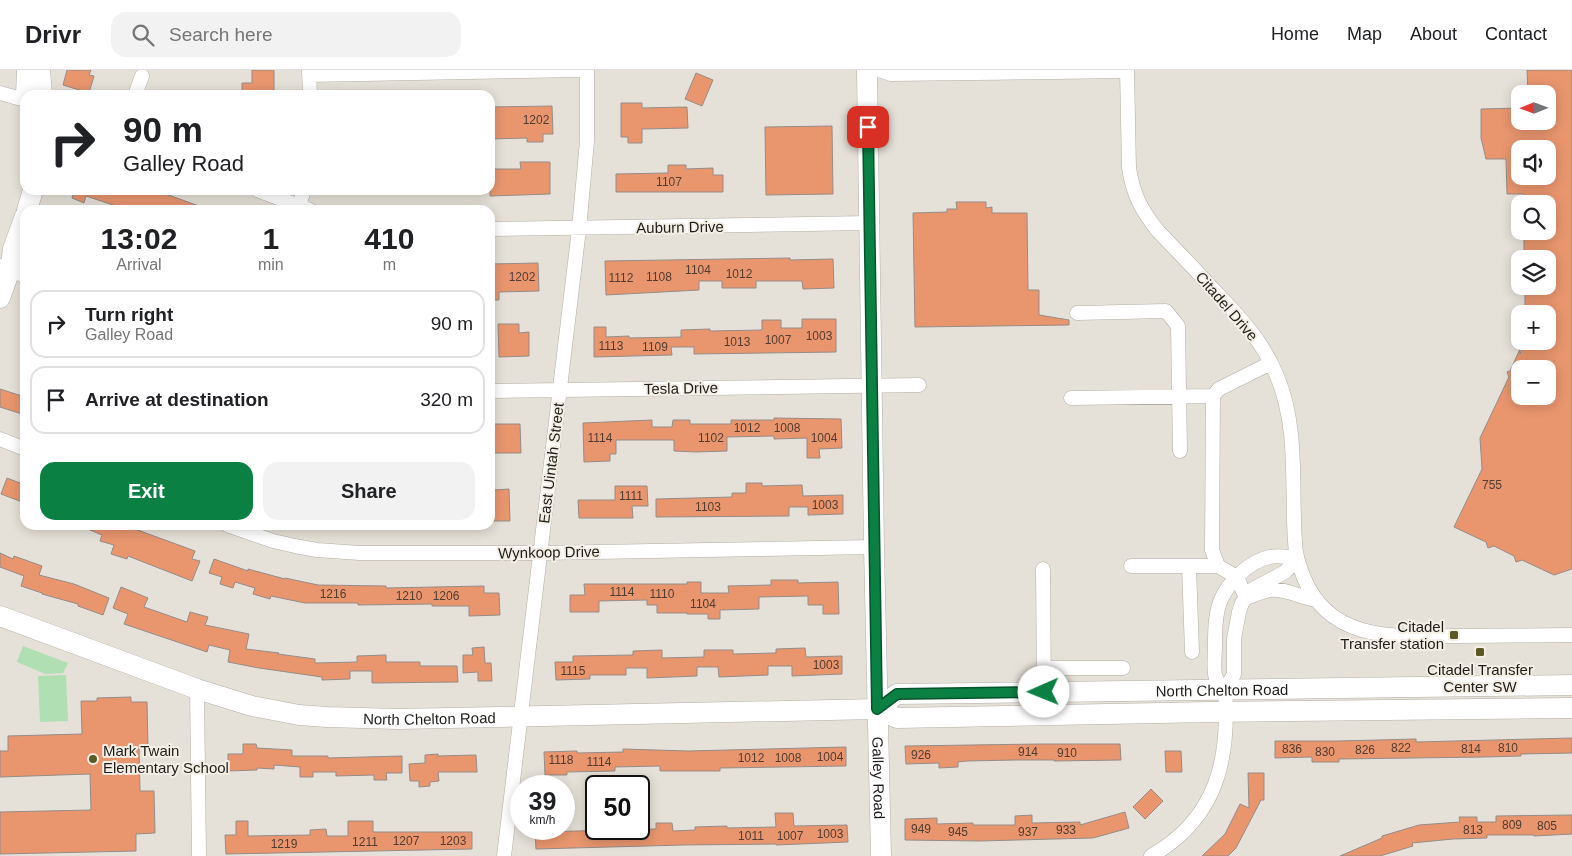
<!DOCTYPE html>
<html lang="en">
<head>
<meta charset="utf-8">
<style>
	:root { --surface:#fff; --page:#f2f2f2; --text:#202124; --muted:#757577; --line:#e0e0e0; --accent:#0b8043 }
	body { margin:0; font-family:Arial,sans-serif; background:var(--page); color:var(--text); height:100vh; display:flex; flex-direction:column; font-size:19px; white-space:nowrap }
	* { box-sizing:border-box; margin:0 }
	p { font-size:16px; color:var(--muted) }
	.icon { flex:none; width:28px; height:28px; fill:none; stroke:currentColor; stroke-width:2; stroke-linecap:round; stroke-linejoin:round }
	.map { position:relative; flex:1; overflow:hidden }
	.details { position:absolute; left:20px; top:135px; width:475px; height:325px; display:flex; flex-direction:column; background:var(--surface); border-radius:15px; box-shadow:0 2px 12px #0003 }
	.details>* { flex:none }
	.top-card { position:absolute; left:20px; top:20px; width:475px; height:105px; border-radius:15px; box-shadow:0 2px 12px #0003; background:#fff; color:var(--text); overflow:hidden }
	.needle { width:32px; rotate:269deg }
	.fabs { position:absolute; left:1511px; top:15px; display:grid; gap:10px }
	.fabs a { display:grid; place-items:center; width:45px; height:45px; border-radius:10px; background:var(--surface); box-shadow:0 2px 12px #0003; font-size:25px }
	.speed { position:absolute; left:510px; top:705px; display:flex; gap:10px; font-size:25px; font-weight:700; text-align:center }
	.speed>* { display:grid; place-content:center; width:65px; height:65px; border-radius:50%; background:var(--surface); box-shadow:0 2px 12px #0003; line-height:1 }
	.speed small { font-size:12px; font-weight:400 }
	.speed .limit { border:2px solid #111; border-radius:8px; background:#fff; color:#111 }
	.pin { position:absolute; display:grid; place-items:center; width:42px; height:42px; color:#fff; margin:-21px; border-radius:10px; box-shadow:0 2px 8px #0006 }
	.me { position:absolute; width:55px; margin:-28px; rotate:269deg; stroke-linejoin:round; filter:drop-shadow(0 0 4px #0008) }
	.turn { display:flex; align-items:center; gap:18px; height:105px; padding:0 20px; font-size:22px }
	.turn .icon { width:65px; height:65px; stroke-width:2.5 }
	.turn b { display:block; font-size:35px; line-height:42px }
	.eta { display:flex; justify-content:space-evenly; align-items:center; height:85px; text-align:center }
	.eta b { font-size:30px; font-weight:700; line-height:35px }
	.action { display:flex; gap:10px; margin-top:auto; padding:10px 20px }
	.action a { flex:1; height:58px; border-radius:15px; background:var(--accent); color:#fff; font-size:20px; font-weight:700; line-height:58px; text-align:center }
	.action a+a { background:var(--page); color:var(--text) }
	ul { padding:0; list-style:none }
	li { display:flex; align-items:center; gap:15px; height:68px; margin:0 10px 8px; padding:0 10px; border:2px solid var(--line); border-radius:15px }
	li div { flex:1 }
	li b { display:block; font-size:19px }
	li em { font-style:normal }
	header { display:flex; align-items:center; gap:30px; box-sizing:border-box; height:70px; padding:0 25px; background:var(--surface); border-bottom:1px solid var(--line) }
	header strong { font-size:24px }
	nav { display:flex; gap:28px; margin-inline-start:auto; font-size:18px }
	.search { width:350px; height:45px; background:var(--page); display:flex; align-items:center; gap:12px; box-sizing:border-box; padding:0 18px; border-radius:15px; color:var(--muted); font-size:19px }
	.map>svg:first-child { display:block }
</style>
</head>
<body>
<header>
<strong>Drivr</strong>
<div class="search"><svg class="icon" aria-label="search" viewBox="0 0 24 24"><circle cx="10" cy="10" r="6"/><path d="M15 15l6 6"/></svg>Search here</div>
<nav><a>Home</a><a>Map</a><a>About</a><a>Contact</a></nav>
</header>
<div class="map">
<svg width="1572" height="786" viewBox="0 0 1572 786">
	<rect width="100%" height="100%" fill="#e6e1d8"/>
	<path fill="#afdfb2" d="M23,576L68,593L63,603L45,604L17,592Z
		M66,605L68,651L40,652L38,606Z"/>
	<path fill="#e9966e" stroke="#958c87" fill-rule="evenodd" d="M67,0H91L89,5L94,6L89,23L63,15Z
		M252,0H274V25H242V13H252Z
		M1527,0H1572V499L1554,505L1522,490L1516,492L1514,486L1494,476L1488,478L1486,472L1454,457L1482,399L1480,368L1509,307L1507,302L1510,301L1520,279V284L1526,271H1548V244H1525V216H1548V189H1524V161H1548V134H1524V124H1507L1506,89H1486L1481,68V39L1520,38V51H1548V24H1528ZM1520,79H1548V106H1520ZM1520,299H1548V326H1520Z
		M696,3L713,10L702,36L685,29Z
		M621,33H642V38L687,37L688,58L642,59V73H628V67H621Z
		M552,36L553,64H543V72H527V68L490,69V37Z
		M832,56L833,124L766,125L765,57Z
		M520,92H550V124L490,126V99H521Z
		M668,95H686V99L713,98V105H723V122H616V104L668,103Z
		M74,120H155L207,139V140H128L86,126L84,133L72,128Z
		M956,132H986V138L992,137V143H1027L1028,220H1039V245L1069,250V255L915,257L913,143L947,142V139H957Z
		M790,188V190L833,189L834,218L803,219L802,211H756V218H722V211H699V220L606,225L605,191Z
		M538,193L539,221L499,222V230H490V194Z
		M802,249H836V282L694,284V277H671L672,285L594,287V257H606V267L629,266V268L681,267V260L710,259V261L762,260V250H781V258H802Z
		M498,254H519V263L529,262V286L499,287Z
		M0,319L25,327V345L0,337Z
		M774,348L841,349L842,378L819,379L820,388H807V368L774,369V366L727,367V381L696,382L674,381V370H616V384H610V391L584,392L583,353L652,350V357H672L673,350H690V354H731V350H774Z
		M490,354H520L521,383H490Z
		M7,408L25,415V433L1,424Z
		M746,413H762V416L802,415L803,426L843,425V444L808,445V437H789V446L656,447V429L732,427V423H746Z
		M615,416H647L648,436H632L633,448H579L578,430H615Z
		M509,419L510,451H490V429H494V420Z
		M78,455H124L195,481L192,489L200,491L192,511L128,486L127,489L111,484L114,475L100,471L102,465Z
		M0,483L13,489L14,486L42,496L39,505L74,514L109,528L103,545L78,536V534L42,524V523L21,516L24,506L0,497Z
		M214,489L248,501V499L285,509V508L318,515L386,516V518L484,516V523H499L500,545L469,546V536H432V534L358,535V533H305L271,526L270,529L253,524L255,518L235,512L233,518L220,514L222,507L209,503Z
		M771,510H798V513L838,512L839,544H823V535H808V526L759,527V539L720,540V549H708V544H687V543H657V535H647V530L599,531V542H570V525H585L584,514H687V512H701V523H729L728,516L771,515Z
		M121,517L148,528L144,537L187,552L190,542L208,547L205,555L249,564L246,579L279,583L278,584L315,589V593L357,592V586L386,585V592H420V596H457L458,612L372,613V601H350V609L322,610V607L259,598L228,592L230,580L209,575L207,582L124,554L128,544L113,538Z
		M484,577L485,593H491L492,611H478V602L463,603V585H473L472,578Z
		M805,578L806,587L842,586V604L792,606V596H768V605L719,607L718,597H697V606L647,608V598H626V605H590V609L556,610L555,592H573V586L633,585V581L662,580V588L704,587V580H733V584L776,583V579Z
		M131,627V632H147L148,677L139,678L140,721H154L155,763L136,764V781L0,784V742L91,740L90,704L0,707V681H8V666L82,664L81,631H97V628Z
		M1572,668V683L1521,684V686L1484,687L1339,689V692H1312V687L1275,688V671H1338L1416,669V672Z
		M243,674H256L257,678L292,680V686H328V688L402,686V703H386L387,710H374V705L336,706V702H313V707H300V697L274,695V699L257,698V700L228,701V684H243Z
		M1040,674H1120L1121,690L1054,691V690H1015L967,691L958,692V697L939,698V693L906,694L905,676Z
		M846,677V696L720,698V701H660V696L615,697V701L567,702V705H545L544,682L577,681V683L623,682V679L688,681Z
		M1165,681H1181L1182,702H1166Z
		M438,684V686L476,685L477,702H438L439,711L430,712V716L419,717V711H410L409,694L425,693V685Z
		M1248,703H1264V730H1261L1236,778L1228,786H1202L1225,764L1240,734L1249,738Z
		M1151,719L1163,731L1145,749L1133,737Z
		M1125,742L1129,758L1093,768L979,771L905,770V749L937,748V754L973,753V755H1015V746L1032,745V753L1080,752V755Z
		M775,743H793L794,756L847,755L848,772L776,775V774L683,775L536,779L535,762L617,760L616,759H656V753H672L673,761L695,760V757L727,756V758L776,757Z
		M1572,745V764L1534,766V765H1487V768L1453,769L1412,773L1413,776L1380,786H1340L1382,768V766L1419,755L1460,752L1459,747H1477V752H1496V746Z
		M236,751H248V766L310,765V760L326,759L327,766H348V751H373V762H472V779L226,784L225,765H236Z"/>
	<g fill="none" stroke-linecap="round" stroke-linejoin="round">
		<defs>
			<path id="street" d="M309,0L310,25
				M879,0L891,4L1127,1
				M1127,0L1129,98C1133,124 1141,140 1158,161C1175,179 1193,197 1210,216C1237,244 1262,269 1277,306C1299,359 1291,416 1295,471C1295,484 1299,495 1304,508C1331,574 1399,566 1458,566C1496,566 1534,565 1572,565
				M309,5L580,0
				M0,23L25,30
				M135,25L142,6
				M257,120L310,140
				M299,136L304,120
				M490,159L869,153
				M0,196L25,206
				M1077,243L1166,241L1178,256L1180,381
				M490,321L919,315
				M1071,328L1213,326
				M0,369L25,379
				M227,455L273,471L295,476L317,480L360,483H540L874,477
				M1131,496H1218L1212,480L1213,326L1219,319L1271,293
				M1189,496L1192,582
				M1218,496L1237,507L1246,528C1253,525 1262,522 1269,520C1286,518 1301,528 1317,530
				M1043,499L1044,622
				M1044,598H1123
				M197,619L199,786
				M1225,620C1223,617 1217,612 1216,608C1213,602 1215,585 1215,577C1215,562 1215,546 1220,532C1228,512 1249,491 1270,487C1279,485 1288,487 1297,489
				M1225,620L1234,604V569L1239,542L1242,533L1253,519L1285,502L1297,489
				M504,786L579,159L587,71V0
				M1151,786C1216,749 1230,691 1225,620"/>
			<g id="secondary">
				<path d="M40,0L42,25"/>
				<path id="s1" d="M867,0L874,477L881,786"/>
				<path d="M26,25L27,0"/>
				<path d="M27,140L33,120"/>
				<path d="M0,228L10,200L13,179L25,146"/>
				<path id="s2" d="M0,546L197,619L252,636L299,645L327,647L398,649L877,639L897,648L1211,642L1572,638"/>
				<path id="s3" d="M877,639L897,624L1572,615"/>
			</g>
		</defs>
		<use href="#street" stroke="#b3aea5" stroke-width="15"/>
		<use href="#secondary" stroke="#b3aea5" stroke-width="21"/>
		<use href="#street" stroke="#fff" stroke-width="14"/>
		<use href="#secondary" stroke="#fff" stroke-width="20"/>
	</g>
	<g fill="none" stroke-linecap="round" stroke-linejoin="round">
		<defs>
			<path id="route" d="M868,57L877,639L897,624L1044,622"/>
		</defs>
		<use href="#route" stroke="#07532c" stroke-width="12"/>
		<use href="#route" stroke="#0b8043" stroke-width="9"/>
	</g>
	<g fill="#5b5a27" stroke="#f4efe5" stroke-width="2">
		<rect x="1449" y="560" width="10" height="10" rx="2.5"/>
		<rect x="1475" y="577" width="10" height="10" rx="2.5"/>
		<circle cx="93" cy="689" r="5"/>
	</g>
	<g text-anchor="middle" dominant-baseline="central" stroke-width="4" stroke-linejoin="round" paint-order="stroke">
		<g font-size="12" fill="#523c30">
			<text x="536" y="50">1202</text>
			<text x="669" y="112">1107</text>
			<text x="698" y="200">1104</text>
			<text x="739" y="204">1012</text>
			<text x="522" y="207">1202</text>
			<text x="659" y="207">1108</text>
			<text x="621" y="208">1112</text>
			<text x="819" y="266">1003</text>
			<text x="778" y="270">1007</text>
			<text x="737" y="272">1013</text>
			<text x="611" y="276">1113</text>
			<text x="655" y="277">1109</text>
			<text x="747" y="358">1012</text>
			<text x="787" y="358">1008</text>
			<text x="600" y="368">1114</text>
			<text x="711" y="368">1102</text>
			<text x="824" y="368">1004</text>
			<text x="1492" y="415">755</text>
			<text x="631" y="426">1111</text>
			<text x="825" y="435">1003</text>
			<text x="708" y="437">1103</text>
			<text x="622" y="522">1114</text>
			<text x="333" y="524">1216</text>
			<text x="662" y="524">1110</text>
			<text x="409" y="526">1210</text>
			<text x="446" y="526">1206</text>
			<text x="703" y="534">1104</text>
			<text x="826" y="595">1003</text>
			<text x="573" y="601">1115</text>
			<text x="1401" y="678">822</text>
			<text x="1508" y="678">810</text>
			<text x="1292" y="679">836</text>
			<text x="1471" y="679">814</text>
			<text x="1365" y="680">826</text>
			<text x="1028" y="682">914</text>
			<text x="1325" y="682">830</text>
			<text x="1067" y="683">910</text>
			<text x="921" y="685">926</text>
			<text x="830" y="687">1004</text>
			<text x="751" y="688">1012</text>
			<text x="788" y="688">1008</text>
			<text x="561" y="690">1118</text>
			<text x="599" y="692">1114</text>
			<text x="1512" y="755">809</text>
			<text x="1547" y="756">805</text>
			<text x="921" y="759">949</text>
			<text x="1066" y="760">933</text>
			<text x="1473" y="760">813</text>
			<text x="958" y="762">945</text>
			<text x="1028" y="762">937</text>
			<text x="830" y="764">1003</text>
			<text x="751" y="766">1011</text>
			<text x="790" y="766">1007</text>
			<text x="406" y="771">1207</text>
			<text x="453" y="771">1203</text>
			<text x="365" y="772">1211</text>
			<text x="284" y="774">1219</text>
		</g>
		<g font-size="15" fill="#201e1b" stroke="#f4efe5">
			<text transform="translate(680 157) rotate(-1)">Auburn Drive</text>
			<text transform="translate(1227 236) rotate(49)">Citadel Drive</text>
			<text transform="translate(681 318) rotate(-1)">Tesla Drive</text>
			<text transform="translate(551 393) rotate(-83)">East Uintah Street</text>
			<text transform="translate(549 482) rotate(-1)">Wynkoop Drive</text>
			<text stroke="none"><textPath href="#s3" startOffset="350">North Chelton Road</textPath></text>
			<text stroke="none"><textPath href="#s2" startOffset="446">North Chelton Road</textPath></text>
			<text stroke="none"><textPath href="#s1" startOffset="708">Galley Road</textPath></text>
		</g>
		<g font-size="15" fill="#201e1b" stroke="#f4efe5" text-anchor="end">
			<text x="1444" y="556">Citadel<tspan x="1444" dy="17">Transfer station</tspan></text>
			<text x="1480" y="599" text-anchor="middle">Citadel Transfer<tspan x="1480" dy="17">Center SW</tspan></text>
			<text x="103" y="680" text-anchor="start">Mark Twain<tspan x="103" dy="17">Elementary School</tspan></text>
		</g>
	</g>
</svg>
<div class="fabs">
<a><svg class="needle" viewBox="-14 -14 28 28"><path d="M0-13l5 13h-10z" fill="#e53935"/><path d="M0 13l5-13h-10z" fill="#757577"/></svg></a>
<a><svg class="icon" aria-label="sound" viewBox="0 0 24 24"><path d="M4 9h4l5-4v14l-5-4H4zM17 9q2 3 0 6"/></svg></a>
<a><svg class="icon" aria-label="search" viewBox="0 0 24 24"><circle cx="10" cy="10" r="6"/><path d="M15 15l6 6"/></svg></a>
<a><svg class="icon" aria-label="layers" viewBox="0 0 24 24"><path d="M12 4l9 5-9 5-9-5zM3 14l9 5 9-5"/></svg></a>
<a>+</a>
<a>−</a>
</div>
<div class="speed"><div>39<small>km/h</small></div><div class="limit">50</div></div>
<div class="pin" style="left:868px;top:57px;background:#d93025"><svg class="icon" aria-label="arrive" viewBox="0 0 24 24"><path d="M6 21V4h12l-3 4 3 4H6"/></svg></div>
<svg class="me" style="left:1044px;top:622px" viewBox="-20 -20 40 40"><circle r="19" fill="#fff"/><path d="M0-13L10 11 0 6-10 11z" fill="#0b8043"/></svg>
<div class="top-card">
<div class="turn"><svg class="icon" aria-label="right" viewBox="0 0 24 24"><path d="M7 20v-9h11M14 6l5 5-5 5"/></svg><div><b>90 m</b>Galley Road</div></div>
</div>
<section class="details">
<div class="eta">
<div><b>13:02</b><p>Arrival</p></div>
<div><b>1</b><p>min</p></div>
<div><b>410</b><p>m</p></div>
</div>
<ul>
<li><svg class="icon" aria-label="right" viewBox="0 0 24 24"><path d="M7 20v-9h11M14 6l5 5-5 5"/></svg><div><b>Turn right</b><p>Galley Road</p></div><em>90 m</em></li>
<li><svg class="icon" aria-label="arrive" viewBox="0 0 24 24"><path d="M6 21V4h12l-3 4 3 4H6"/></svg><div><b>Arrive at destination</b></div><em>320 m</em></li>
</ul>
<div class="action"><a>Exit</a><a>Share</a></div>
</section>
</div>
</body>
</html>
